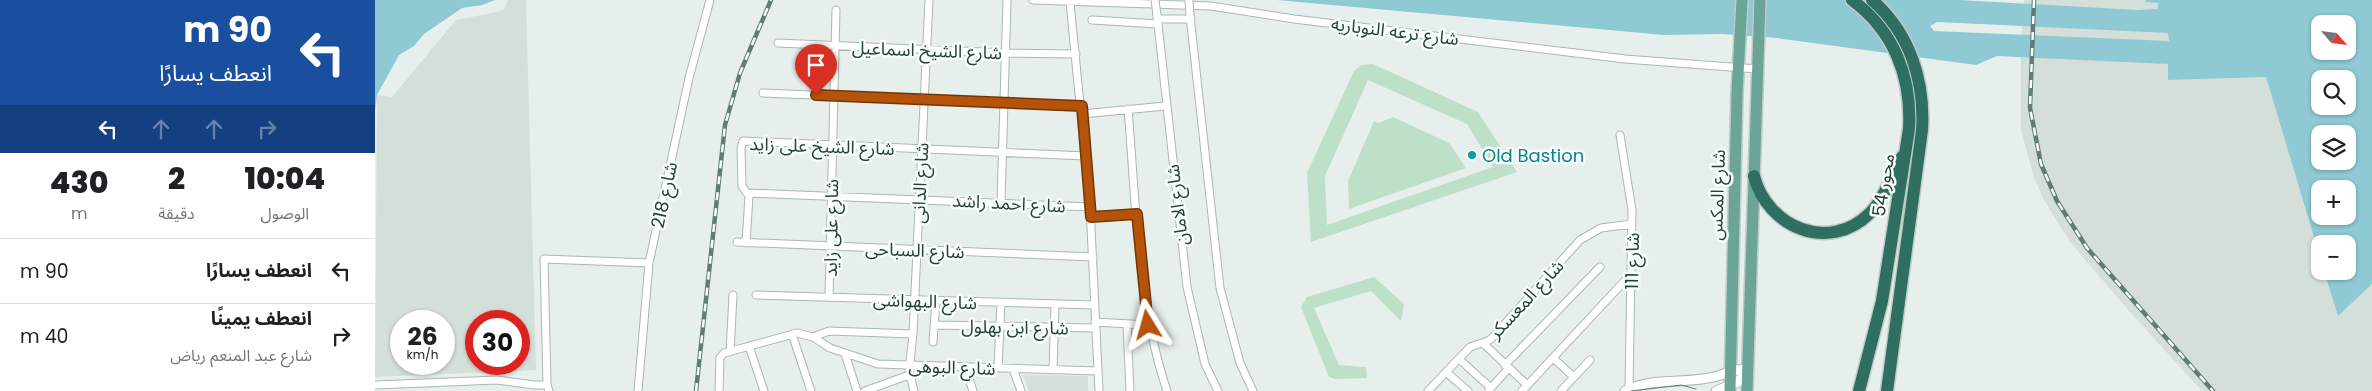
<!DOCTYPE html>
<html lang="ar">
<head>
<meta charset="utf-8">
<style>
	:root { --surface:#fff; --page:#f2f2f2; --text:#202124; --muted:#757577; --line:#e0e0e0 }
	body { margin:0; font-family:Poppins,"Noto Sans Arabic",sans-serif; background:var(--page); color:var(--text); direction:rtl; height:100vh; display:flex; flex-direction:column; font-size:19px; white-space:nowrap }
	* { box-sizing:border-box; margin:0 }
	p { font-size:16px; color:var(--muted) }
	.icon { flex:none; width:28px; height:28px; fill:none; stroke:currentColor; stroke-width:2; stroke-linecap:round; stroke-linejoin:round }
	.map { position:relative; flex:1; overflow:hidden; direction:ltr }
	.panel { display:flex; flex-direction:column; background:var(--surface); width:375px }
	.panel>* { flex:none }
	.banner { background:#1a4fa0; color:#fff; overflow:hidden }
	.needle { width:32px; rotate:118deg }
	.fabs { position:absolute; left:1936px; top:15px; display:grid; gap:10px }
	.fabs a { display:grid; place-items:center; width:45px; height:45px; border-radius:10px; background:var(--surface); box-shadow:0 1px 4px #0004; font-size:25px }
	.speed { position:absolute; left:15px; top:310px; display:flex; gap:10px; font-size:25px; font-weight:700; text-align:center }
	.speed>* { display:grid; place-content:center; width:65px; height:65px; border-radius:50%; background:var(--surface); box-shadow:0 1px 4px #0004; line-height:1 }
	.speed small { font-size:12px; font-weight:400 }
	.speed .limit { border:8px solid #d22; background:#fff; color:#111 }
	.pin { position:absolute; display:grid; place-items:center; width:42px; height:42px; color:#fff; margin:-51px -21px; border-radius:50% 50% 50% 0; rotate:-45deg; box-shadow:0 0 5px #0007 }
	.pin .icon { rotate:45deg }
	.me { position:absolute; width:55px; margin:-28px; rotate:352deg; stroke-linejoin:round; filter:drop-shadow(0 0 4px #0008) }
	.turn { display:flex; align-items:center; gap:18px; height:105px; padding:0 20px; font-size:22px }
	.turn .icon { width:65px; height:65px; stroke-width:2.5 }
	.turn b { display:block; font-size:35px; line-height:42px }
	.lanes { display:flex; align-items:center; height:48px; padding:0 20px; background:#0003; justify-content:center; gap:25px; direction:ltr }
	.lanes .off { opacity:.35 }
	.eta { display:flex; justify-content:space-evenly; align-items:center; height:85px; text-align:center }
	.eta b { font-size:30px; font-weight:800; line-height:35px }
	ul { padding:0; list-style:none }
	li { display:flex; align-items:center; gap:15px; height:65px; padding:0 20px; border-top:1px solid var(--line) }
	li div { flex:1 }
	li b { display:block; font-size:19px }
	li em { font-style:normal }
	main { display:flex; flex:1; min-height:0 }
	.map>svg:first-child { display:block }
</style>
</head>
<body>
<main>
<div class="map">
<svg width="1997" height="391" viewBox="0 0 1997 391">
	<rect width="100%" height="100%" fill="#e6efeb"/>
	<path fill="#d4dfda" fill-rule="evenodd" d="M133,0H151L161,370L0,377L2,95L17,97L81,20L122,12L128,10ZM26,321H69V364H26ZM101,321H144V364H101Z
		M1649,0H1771V2L1783,3V9L1760,30L1794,33V41L1786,63L1793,64V80L1891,77L1945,257V271H1949L1963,315L1997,284V391H1827L1754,311L1695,242L1669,200L1659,178L1646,130V41Z
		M648,375L713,376V391H654Z"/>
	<path fill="#bfe0c8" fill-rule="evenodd" d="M998,64L1103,112L1142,172L936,242L932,173L979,71L986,65ZM993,80L1092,124L1118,167L952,225L950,176Z
		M1018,117L1074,143L1091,168L974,209L973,181L999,121L1003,123Z
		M999,277L1029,304L1026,321L996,291L939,308L964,365L991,367L992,378L961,379L954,377L926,307L932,297Z"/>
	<path fill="#8ec9d4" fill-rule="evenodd" d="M0,0H120L107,5L87,8L49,34L39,46L24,55L2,95L0,111Z
		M902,0H1584L1762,10L1783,9V3L1771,2V0H1997V284L1963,316L1949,271H1972V244H1945V257L1891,77L1793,80V64L1622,56L1601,65L1402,38L1348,34L1289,35ZM1562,22L1793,33L1794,41L1559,31L1555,26ZM1945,24H1972V51H1945ZM1945,79H1972V106H1945ZM1945,134H1972V161H1945ZM1945,189H1972V216H1945Z"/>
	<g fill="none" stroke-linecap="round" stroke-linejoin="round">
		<defs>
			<path id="minor" d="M658,0L836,6L919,19L1250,59L1382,69
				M695,2L715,207L724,391
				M782,15L812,287L830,364L843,391
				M815,16L845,288L865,363L878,391
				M782,19H816
				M717,20L783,24
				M403,43L631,53L701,54
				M388,93L707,106
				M753,109C761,203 762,301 792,391
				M707,114L790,106
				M1245,135L1257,210L1254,389
				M373,193L715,207
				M626,202L632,0
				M716,217L762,214
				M362,242L718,257
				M371,243L374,196L367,186L366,148L368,141L711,156
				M381,295L720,305
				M454,297L461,10
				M720,322L773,325
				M752,324L755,391
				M559,325L720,328
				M417,334L436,391
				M438,337L455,348L503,364L723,371
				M558,342L561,301
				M1108,343L1152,385
				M374,346L389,391
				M355,352L358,295
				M470,354L482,391
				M1178,358L1199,377
				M1084,359L1116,388
				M1130,365L1225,267
				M590,367L598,391
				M623,368L626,303
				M638,369L646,391
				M678,370L680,305
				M1071,372L1093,391
				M0,385L122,380L159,385H172
				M1114,390L1134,368
				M174,391L172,385L169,259L274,263
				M263,391L274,263L314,78L335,0
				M344,391L345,358L349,353L422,333L438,337L454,331L538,334
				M490,391L534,375
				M539,391L534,371L538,334L554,0
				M1053,391L1095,347L1113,341L1117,338L1205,240L1226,228L1257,224
				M1147,391L1257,273
				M1186,391L1215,360"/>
			<path id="tertiary" d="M1250,391C1276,377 1311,384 1339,377C1351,374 1360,368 1373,370L1363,382L1341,391"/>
			<path id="primary" d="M1355,391L1362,93L1367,0
				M1372,391L1385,0"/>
			<path id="motorway" d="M1477,0C1519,31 1537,77 1534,129L1507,301L1484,391
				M1497,0C1535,33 1550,81 1547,130L1512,391
				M1379,176C1392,227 1454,254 1495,213C1509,199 1517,175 1527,157"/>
		</defs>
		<use href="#minor" stroke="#a8b8b2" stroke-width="9"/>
		<use href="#tertiary" stroke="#a8b8b2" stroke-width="11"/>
		<use href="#primary" stroke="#c2cac8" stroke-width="14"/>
		<use href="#motorway" stroke="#c2cac8" stroke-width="15"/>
		<use href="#minor" stroke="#fff" stroke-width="7"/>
		<use href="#tertiary" stroke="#fff" stroke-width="9"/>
		<use href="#primary" stroke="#6aa596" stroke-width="11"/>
		<use href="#motorway" stroke="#2f6f62" stroke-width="12"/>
		<path stroke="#5f7d75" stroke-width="1" d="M1256,391L1306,385L1321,389"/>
		<defs>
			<path id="rail" d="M1659,0L1655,108L1666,164L1682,201L1712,248L1838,391
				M321,391L350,125L365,73L396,0"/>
		</defs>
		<use href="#rail" stroke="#5f7d75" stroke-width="4.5"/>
		<use href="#rail" stroke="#f7fbf9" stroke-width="2.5" stroke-dasharray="8" stroke-linecap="butt"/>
		<defs>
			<path id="minor-bridge" d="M780,0L782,15
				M814,0L815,16"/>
		</defs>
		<use href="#minor-bridge" stroke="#a8b8b2" stroke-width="9" stroke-linecap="butt"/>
		<use href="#minor-bridge" stroke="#fff" stroke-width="7"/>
	</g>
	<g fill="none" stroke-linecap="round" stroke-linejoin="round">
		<defs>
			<path id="route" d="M441,95L707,106L716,217L762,214L773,325"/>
		</defs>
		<use href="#route" stroke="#753606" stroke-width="12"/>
		<use href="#route" stroke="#b45309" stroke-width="9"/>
	</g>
	<circle fill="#0f9aa8" stroke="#f7fbf9" stroke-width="2" cx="1097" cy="155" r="5"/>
	<g text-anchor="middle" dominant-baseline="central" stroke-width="5" stroke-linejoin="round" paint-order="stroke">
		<g font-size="18" fill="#24423a" stroke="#f7fbf9">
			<text transform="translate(1020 31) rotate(7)">شارع ترعه النوباريه</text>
			<text transform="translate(552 50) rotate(2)">شارع الشيخ اسماعيل</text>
			<text transform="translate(447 146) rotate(2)">شارع الشيخ على زايد</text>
			<text transform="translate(545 183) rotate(-87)">شارع الدانى</text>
			<text transform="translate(1508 185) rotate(-81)">محور 54</text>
			<text transform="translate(289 195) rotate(-78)">شارع 218</text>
			<text transform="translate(1342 195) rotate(-88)">شارع المكس</text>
			<text transform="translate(634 203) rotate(3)">شارع احمد راشد</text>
			<text transform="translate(802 205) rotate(-97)">شارع الامان</text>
			<text transform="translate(456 228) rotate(-89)">شارع على زايد</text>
			<text transform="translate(540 250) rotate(2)">شارع السباحى</text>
			<text transform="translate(1257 261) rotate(-89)">شارع 111</text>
			<text transform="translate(1151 299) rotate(-47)">شارع المعسكر</text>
			<text transform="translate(550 301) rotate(2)">شارع البهواشى</text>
			<text transform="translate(640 327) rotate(1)">شارع ابن بهلول</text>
			<text transform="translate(577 367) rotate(2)">شارع البوهى</text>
		</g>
		<g font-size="18" fill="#0d838f" stroke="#f7fbf9" text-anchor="start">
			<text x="1107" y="155">Old Bastion</text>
		</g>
	</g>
</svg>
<div class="fabs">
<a><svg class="needle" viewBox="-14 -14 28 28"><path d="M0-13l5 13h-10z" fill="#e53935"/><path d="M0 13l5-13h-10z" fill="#757577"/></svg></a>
<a><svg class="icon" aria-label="search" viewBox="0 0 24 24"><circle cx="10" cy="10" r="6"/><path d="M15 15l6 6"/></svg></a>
<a><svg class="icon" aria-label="layers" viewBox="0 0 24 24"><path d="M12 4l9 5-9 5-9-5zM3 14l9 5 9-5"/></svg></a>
<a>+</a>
<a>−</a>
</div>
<div class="speed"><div>26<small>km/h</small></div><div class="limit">30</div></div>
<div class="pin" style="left:441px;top:95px;background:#d93025"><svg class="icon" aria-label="arrive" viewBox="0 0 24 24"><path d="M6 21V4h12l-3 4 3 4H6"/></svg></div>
<svg class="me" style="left:773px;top:325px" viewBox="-20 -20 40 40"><path d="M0-17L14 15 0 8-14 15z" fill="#b45309" stroke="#fff" stroke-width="4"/></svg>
</div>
<section class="panel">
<div class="banner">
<div class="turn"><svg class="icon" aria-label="left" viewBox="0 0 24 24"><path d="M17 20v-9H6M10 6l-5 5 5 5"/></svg><div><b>90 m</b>انعطف يسارًا</div></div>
<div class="lanes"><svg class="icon" aria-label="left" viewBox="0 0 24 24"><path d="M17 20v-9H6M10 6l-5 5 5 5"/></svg><svg class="icon off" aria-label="ahead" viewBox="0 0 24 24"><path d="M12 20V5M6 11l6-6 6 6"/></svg><svg class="icon off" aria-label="ahead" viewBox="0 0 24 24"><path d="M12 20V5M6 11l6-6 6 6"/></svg><svg class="icon off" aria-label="right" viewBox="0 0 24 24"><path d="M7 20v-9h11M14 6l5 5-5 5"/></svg></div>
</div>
<div class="eta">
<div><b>10:04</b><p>الوصول</p></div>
<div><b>2</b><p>دقيقة</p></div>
<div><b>430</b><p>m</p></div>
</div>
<ul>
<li><svg class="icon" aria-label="left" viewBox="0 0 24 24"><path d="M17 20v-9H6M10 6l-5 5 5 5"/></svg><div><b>انعطف يسارًا</b></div><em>90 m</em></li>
<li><svg class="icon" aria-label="right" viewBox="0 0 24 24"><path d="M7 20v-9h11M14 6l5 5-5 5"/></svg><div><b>انعطف يمينًا</b><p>شارع عبد المنعم رياض</p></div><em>40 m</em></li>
</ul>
</section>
</main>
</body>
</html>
